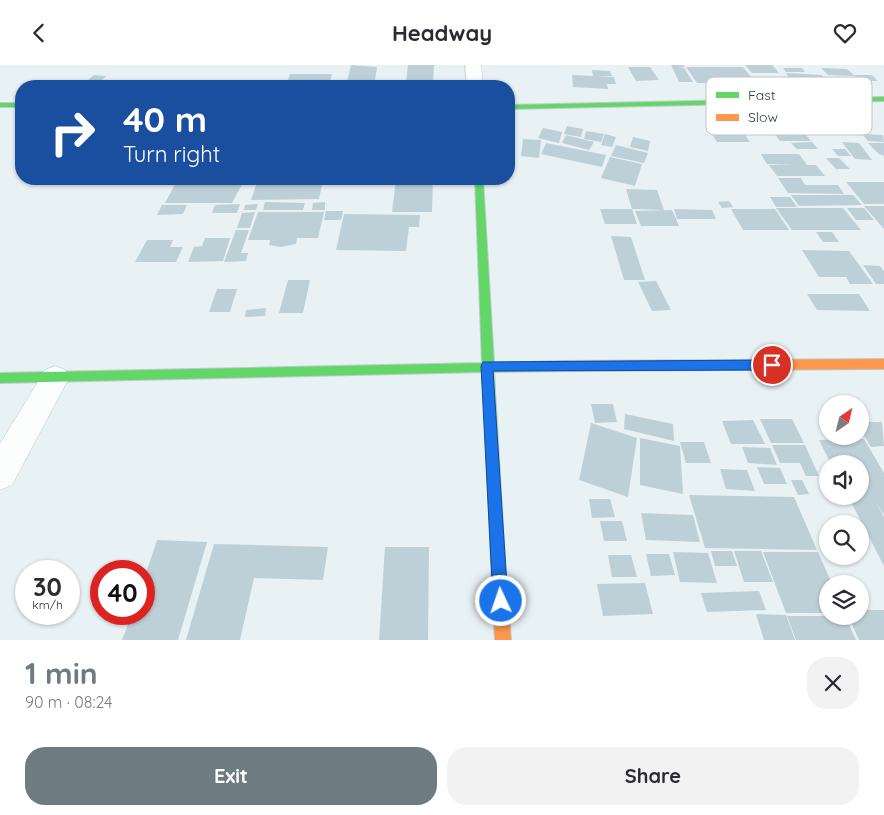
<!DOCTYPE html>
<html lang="en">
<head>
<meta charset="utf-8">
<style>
	:root { --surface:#fff; --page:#f2f2f3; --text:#2b2b33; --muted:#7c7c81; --accent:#6e7b81 }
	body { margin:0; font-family:Quicksand,sans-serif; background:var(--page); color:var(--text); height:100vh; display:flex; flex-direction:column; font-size:19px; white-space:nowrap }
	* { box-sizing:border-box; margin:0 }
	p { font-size:16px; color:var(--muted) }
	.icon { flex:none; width:28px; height:28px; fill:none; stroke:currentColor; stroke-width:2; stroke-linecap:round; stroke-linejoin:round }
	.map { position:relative; height:575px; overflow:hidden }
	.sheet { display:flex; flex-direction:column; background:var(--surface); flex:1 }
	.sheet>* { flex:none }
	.guide { position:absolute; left:15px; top:15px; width:500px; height:105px; border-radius:20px; box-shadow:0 1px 4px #0004; background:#1a4fa0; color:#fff; overflow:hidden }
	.needle { width:32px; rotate:35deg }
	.controls { position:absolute; left:819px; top:330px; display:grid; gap:10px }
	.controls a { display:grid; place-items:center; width:50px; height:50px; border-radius:50%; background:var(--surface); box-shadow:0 1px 4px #0004; font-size:25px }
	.speed { position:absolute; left:15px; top:495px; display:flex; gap:10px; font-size:25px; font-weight:700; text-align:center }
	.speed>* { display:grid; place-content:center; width:65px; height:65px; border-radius:50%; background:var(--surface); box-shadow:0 1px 4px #0004; line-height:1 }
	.speed small { font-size:12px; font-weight:400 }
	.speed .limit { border:8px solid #d22; background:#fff; color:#111 }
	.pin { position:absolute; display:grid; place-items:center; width:42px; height:42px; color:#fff; margin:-21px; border:2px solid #fff; border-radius:50%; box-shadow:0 1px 5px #0007 }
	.me { position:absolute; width:55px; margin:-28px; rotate:357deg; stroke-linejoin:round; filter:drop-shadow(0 0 4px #0008) }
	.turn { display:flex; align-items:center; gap:18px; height:105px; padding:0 25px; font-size:22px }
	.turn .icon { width:65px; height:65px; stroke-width:2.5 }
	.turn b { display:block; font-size:35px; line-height:42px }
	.round { display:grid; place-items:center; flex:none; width:52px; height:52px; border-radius:20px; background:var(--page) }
	.headline { display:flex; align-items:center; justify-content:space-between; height:85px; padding:0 25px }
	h1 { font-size:30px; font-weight:700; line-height:38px; color:var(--accent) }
	.primary-button { display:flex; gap:10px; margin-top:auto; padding:10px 25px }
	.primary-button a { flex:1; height:58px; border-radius:20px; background:var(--accent); color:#fff; font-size:20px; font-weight:700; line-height:58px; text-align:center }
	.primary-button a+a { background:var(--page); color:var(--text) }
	header { display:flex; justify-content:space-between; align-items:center; height:65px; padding:0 25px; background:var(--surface); font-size:22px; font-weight:700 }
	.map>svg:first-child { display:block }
</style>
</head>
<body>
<header><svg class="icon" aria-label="back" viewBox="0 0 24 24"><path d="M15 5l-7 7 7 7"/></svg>Headway<svg class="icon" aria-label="heart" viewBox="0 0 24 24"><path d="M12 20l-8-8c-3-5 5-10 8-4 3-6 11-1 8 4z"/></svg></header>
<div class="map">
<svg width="884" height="575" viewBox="0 0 884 575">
	<rect width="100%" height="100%" fill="#e8f1f4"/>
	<path fill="#bed0d7" d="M351,0L377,2L374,21H346Z
		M408,0H434L433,18H406Z
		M671,0H683L685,2L678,3H684L693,17H679Z
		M745,0H772L779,8H752Z
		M628,2H650L659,15L636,16Z
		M686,2H743L756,18H697Z
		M783,3H802L805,7H786Z
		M821,3L847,4L855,11L828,10Z
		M592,5L610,6L612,11H597L614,12L616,19H607L608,24L573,22L572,10L593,11Z
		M786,8L822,10L828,19L791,17Z
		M290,9H332L330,17L287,18Z
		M94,10L106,11L101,16L88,15Z
		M854,10H872L878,16H860Z
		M567,61L583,64L581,72L564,69Z
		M543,63L562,67L559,78L538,73Z
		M586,66L604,69L601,77L584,74Z
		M774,68L805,69L811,76H780Z
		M605,69L616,72L612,82L601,80Z
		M712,69H744L750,77H717Z
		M862,69L883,70L884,77L868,76Z
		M566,70L594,77L589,85L562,78Z
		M633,72L650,76L648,86L630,82Z
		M523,74L541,75L539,93L521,91Z
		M812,77L818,84H797L791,78Z
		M842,77L859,78L872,95L855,94Z
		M546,78L606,90L602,102L541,89Z
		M868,78H884V91L879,89Z
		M616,80L648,88L644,98L611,91Z
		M832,84H845L851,91H838Z
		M761,89H799L807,100H816L825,111H777L769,100L793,99H767Z
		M610,92L642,99L635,121L601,113Z
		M826,93H839L850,104H836Z
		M778,113H801L805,120H838L844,129L788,128Z
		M178,114H245L232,138H165Z
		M258,114H317L323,115L319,134L251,135Z
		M396,114H433L432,147H392Z
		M846,117H884V139H864Z
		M626,124L657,125L664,145L632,144Z
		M791,130H853L862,140L799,141Z
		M770,132H790L797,142H776Z
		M729,136L733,142L722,143L718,137Z
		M265,137L305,138L303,145H263Z
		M325,137V145H312L313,138Z
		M240,139L237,148H212L215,140Z
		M258,139L256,145H244L245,140Z
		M162,140H187L183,149L157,150Z
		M864,141H884V164Z
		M776,143H843L861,165H792Z
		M847,143H864L874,155H856Z
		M600,144H632L637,159H605Z
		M674,144L712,145L716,154H677Z
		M731,144H775L789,165H743Z
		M672,145L679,161H641L635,146Z
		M326,146H343L341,155H324Z
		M255,147L250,163H237L242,148Z
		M258,147H324L318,173H297L296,179L281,182L269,180L270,175H248Z
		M344,149L420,150L419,162H409L406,186L336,185Z
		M236,165H249L241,188H248L246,196L224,197Z
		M816,167H832L839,177H823Z
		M611,171L631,172L645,215H624Z
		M205,173H230L223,196L188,197L194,182L202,181Z
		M147,175H173L170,182H183L176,197H135Z
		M802,185L849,186L873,219H850L846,212H819Z
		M863,200L880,201L884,206V219H876Z
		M288,215H310L303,248H279Z
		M656,216L671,245L652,246L638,217Z
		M217,224H237L230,247H209Z
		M807,229H859L870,246L817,245Z
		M266,243L265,251L245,252L246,245Z
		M591,339H613L617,357L595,358Z
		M625,349L673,359L674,376L624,364Z
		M760,354H792L804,378H771Z
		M753,355L765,379H731L722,356Z
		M860,357H882L884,381L871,382L860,364Z
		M591,358L637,373L628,432L579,415Z
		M640,373L680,381L683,429L640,420Z
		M864,374L884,408V450L875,436L884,452V501L848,431H860V399H831L819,375Z
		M680,377H704L711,398H686Z
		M772,380H805L819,411H806L800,398H780Z
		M742,382L770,383L777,400L748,398Z
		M757,402L780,403L787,419H764Z
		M720,404L747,405L755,426L726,424Z
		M791,415H802L809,429L798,430Z
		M689,430L794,432L817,485L705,483Z
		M589,434H610L615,452L592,453Z
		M641,448L693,450L700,477L646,475Z
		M600,456H622L627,476H604Z
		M157,475L207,477L178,575H122L132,549H144V514Z
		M214,479L328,482L323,515L254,513L240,575H186Z
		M385,482H429L428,575H379Z
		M711,486H732L737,501H715Z
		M734,486H761L773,517H744Z
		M673,487L708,488L717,518L680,517Z
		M763,487H818L832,519H828V548H786Z
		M646,489H669L675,510L651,511Z
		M608,490H631L637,512H612Z
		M645,518L653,549L603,551L597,519Z
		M759,526L766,545L707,547L701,528Z
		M860,545H884V575H859L848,551H860Z
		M756,549L786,550L795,575H764Z
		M787,551H845L856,575H796Z"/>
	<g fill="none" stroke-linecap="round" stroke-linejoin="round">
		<defs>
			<path id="street" d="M465,0H481L483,21H467Z
				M55,301L65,305L69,313L12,420L0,425V379L45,305Z"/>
			<path id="fast" d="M884,32V36L509,44V40Z
				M0,38H21V42H0Z
				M475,114H483L494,298L564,296L568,298L570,301L568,304L564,306L494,307L505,496L503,501L498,503L493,501L491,496L483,307L0,318V308L482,298Z"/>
			<path id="slow" d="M884,294V304L564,306L560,304L558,301L560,298L564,296Z
				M498,489L503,491L505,496L511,575H495L491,496L493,491Z"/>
		</defs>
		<use href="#street" stroke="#bfcacf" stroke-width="1"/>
		<use href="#fast" stroke="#bfcacf" stroke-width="2"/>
		<use href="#slow" stroke="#bfcacf" stroke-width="2"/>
		<use href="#street" fill="#fcfdfd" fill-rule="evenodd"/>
		<use href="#fast" fill="#63d668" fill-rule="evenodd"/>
		<use href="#slow" fill="#ff974d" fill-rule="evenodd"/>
	</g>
	<path fill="#1a73e8" stroke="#114b97" d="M772,295L777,300L772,305L493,306L508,536L506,541L501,544L495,541L493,536L481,301L483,297Z"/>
	<rect x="706" y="12" width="166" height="58" rx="8" fill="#fff" stroke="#c0c4c7" stroke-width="1"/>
	<rect x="716" y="27" width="23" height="6" fill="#63d668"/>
	<rect x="716" y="49" width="23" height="7" fill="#ff974d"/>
	<g font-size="14" fill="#2c3c43">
		<text x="748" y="35">Fast</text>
		<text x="748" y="57">Slow</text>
	</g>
</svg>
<div class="controls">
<a><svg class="needle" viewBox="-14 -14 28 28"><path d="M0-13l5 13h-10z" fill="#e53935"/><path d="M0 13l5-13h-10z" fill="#7c7c81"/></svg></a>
<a><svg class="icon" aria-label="sound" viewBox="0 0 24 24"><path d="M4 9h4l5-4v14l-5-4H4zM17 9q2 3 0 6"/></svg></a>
<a><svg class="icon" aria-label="search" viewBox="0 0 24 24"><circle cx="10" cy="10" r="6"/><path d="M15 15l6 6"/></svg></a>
<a><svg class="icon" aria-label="layers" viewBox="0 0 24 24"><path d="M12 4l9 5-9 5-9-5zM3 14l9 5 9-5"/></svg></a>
</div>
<div class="speed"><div>30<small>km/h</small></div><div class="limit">40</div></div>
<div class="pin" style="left:772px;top:300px;background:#d93025"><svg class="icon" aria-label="arrive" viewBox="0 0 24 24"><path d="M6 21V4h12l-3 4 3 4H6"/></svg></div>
<svg class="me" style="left:501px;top:536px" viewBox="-20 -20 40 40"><circle r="17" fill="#1a73e8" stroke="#fff" stroke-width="3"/><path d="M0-11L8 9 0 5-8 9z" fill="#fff"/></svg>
<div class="guide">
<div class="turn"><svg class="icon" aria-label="right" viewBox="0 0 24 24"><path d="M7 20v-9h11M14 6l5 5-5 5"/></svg><div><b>40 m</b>Turn right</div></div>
</div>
</div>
<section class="sheet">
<div class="headline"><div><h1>1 min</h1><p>90 m · 08:24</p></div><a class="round"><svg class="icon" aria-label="close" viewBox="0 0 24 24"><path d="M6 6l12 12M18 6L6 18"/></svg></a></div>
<div class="primary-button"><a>Exit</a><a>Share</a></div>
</section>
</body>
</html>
